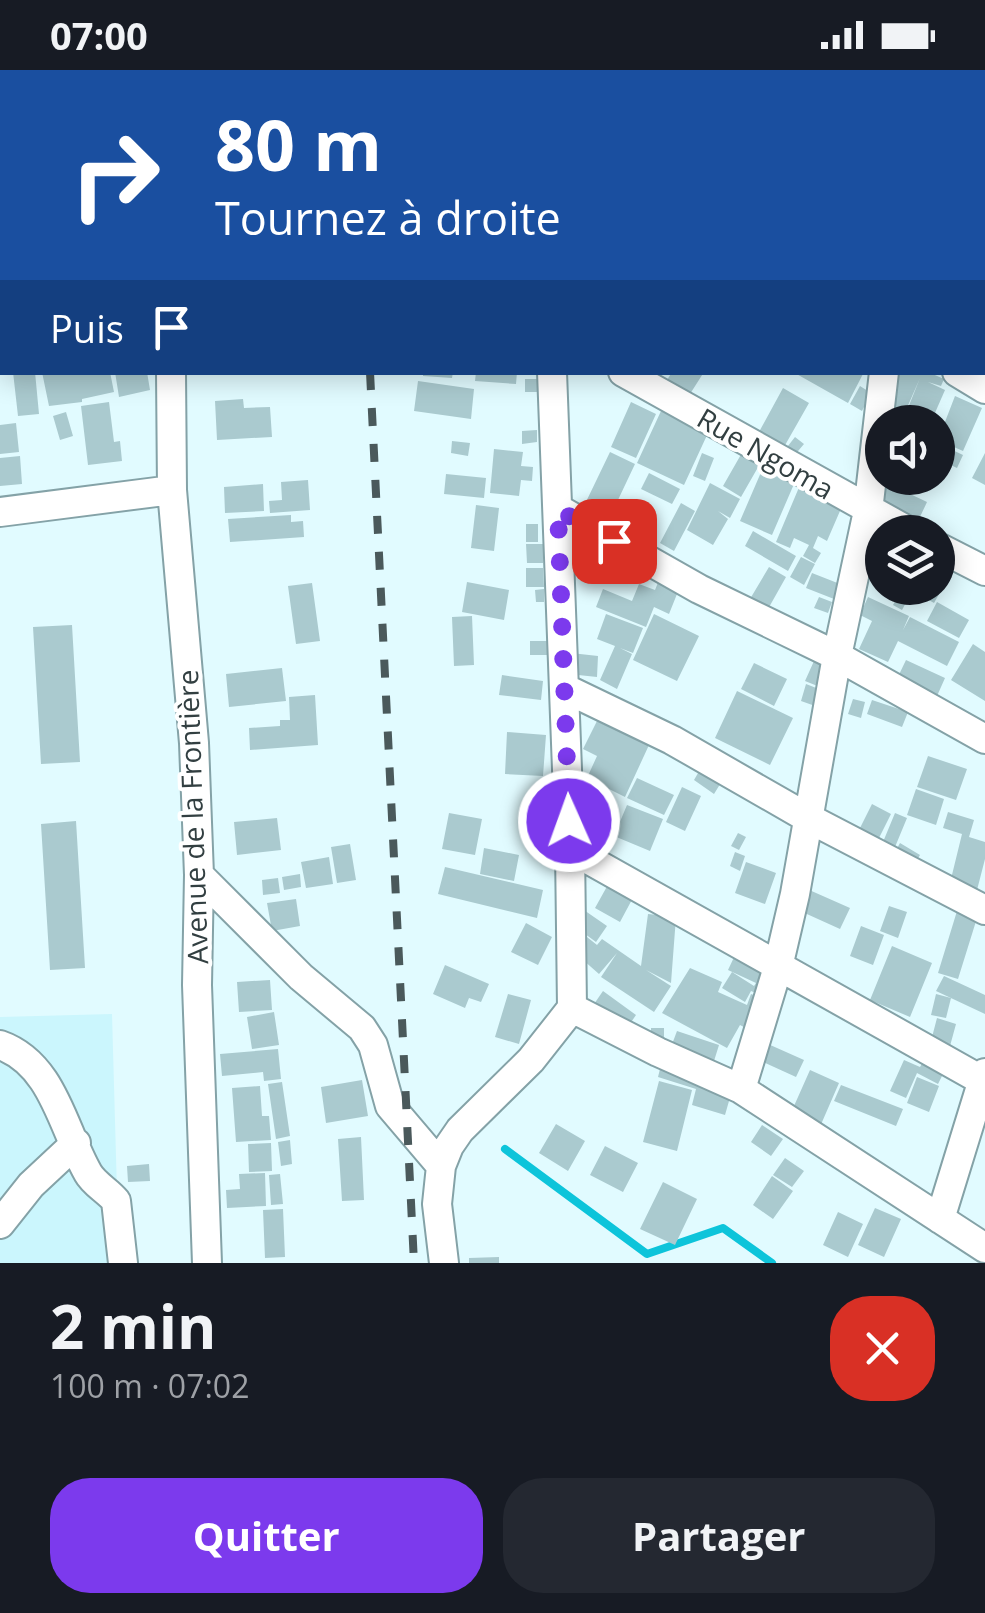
<!DOCTYPE html>
<html lang="fr">
<head>
<meta charset="utf-8">
<style>
	:root { --surface:#171b24; --page:#242831; --text:#f1f3f6; --muted:#9ea1a6; --accent:#7c3aed }
	body { margin:0; font-family:"Open Sans",sans-serif; background:var(--page); color:var(--text); height:100vh; display:flex; flex-direction:column; font-size:38px; white-space:nowrap }
	* { box-sizing:border-box; margin:0 }
	p { font-size:32px; color:var(--muted) }
	.icon { flex:none; width:55px; height:55px; fill:none; stroke:currentColor; stroke-width:2; stroke-linecap:round; stroke-linejoin:round }
	.map { position:relative; height:1193px; overflow:hidden }
	.panel { display:flex; flex-direction:column; background:var(--surface); flex:1 }
	.panel>* { flex:none }
	.banner { position:absolute; left:0px; top:0px; width:985px; height:305px; box-shadow:0 5px 25px #0003; background:#1a4fa0; color:#fff; overflow:hidden }
	.tools { position:absolute; left:865px; top:335px; display:grid; gap:20px }
	.tools a { display:grid; place-items:center; width:90px; height:90px; border-radius:50%; background:var(--surface); box-shadow:0 5px 25px #0003; font-size:50px }
	.pin { position:absolute; display:grid; place-items:center; width:85px; height:85px; color:#fff; margin:-42px; border-radius:20px; box-shadow:0 5px 15px #0006 }
	.me { position:absolute; width:110px; margin:-55px; rotate:358deg; stroke-linejoin:round; filter:drop-shadow(0 0 8px #0008) }
	.turn { display:flex; align-items:center; gap:35px; height:210px; padding:0 50px; font-size:45px }
	.turn .icon { width:130px; height:130px; stroke-width:2.5 }
	.turn b { display:block; font-size:70px; line-height:85px }
	.then { display:flex; align-items:center; height:95px; padding:0 50px; background:#0003; gap:20px; font-size:38px }
	.round { display:grid; place-items:center; flex:none; width:105px; height:105px; border-radius:40px; background:var(--page) }
	.headline { display:flex; align-items:center; justify-content:space-between; height:170px; padding:0 50px }
	h1 { font-size:60px; font-weight:700; line-height:75px }
	.primary-button { display:flex; gap:20px; margin-top:auto; padding:20px 50px }
	.primary-button a { flex:1; height:115px; border-radius:40px; background:var(--accent); color:#fff; font-size:40px; font-weight:700; line-height:115px; text-align:center }
	.primary-button a+a { background:var(--page); color:var(--text) }
	.status { display:flex; justify-content:space-between; align-items:center; height:70px; padding:0 50px; background:var(--surface); direction:ltr }
	.status svg { height:28px; fill:currentColor }
	.map>svg:first-child { display:block }
</style>
</head>
<body>
<div class="status"><b>07:00</b><svg viewBox="0 0 49 12"><path d="M0 12V9h3v3zM5 12V6h3v6zM10 12V3h3v9zM15 12V0h3v12zM26 1h20v11H26zM47 4h2v5h-2z"/></svg></div>
<div class="map">
<svg width="985" height="1193" viewBox="0 0 985 1193">
	<rect width="100%" height="100%" fill="#e1fbff"/>
	<path fill="#cbf6fd" d="M112,944L119,1193H0V947Z"/>
	<g fill="none" stroke-linecap="round" stroke-linejoin="round">
		<path stroke="#0dc4da" stroke-width="8" d="M25,2V0
			M505,1079L647,1184L723,1158L772,1193"/>
	</g>
	<path fill="#aacacf" d="M13,302H35L39,344L18,346Z
		M42,302H110L114,322L82,329V332L49,336Z
		M115,302H147L150,320L119,327Z
		M423,302H453L452,308L423,306Z
		M476,302H517L516,314L475,311Z
		M672,302H704L690,324L667,310Z
		M793,302H864L848,333Z
		M892,302H928L944,309L941,316L928,312L945,320L931,352H914L904,348L920,308L903,347H898L897,352H885Z
		M525,309H537V322H525Z
		M418,311L474,319L471,349L414,341Z
		M860,316L871,323L862,341L850,334Z
		M783,318L809,333L784,377L759,362Z
		M955,326L982,338L963,381L938,370Z
		M243,329L244,338L270,337L272,367L217,370L215,331Z
		M109,332L114,372L120,371L122,391L88,395L81,336Z
		M631,332L656,344L636,388L611,377Z
		M661,341L708,363L684,415L637,393Z
		M66,342L73,366L60,370L53,346Z
		M16,353L19,382L0,384V355Z
		M537,360V372L522,374V361Z
		M795,367L804,374L793,387L784,381Z
		M452,371L470,373L468,386L451,383Z
		M944,376L963,385L957,398L938,389Z
		M494,379L523,382L521,396L533,397L532,411L521,410L519,426L490,423Z
		M743,381L761,392L741,427L723,416Z
		M610,382L635,394L609,449L584,436Z
		M702,383L714,388L705,411L693,406Z
		M985,383V415L972,408Z
		M20,386L22,414L0,416V388Z
		M938,391L947,396L937,415L924,408H938Z
		M762,400L794,414L772,465L740,451Z
		M649,403L680,419L672,434L641,419Z
		M446,404L486,408L484,428L444,424Z
		M891,408L906,413L902,419L889,411Z
		M901,408H921L914,417Z
		M308,410L310,440L270,443L269,431L282,430L281,412Z
		M710,413L740,429L730,448L718,441L728,449L713,475L687,460Z
		M887,413L927,432L919,449L879,429Z
		M263,414L264,441L225,443L224,417Z
		M800,415L843,434L827,471L818,466L813,478L821,483L815,493L803,486L809,475L794,468L790,478L776,472Z
		M681,433L695,441L674,481L660,473Z
		M476,435L499,438L494,481L471,478Z
		M291,445V452L303,451L304,467L230,472L228,449Z
		M526,454H538V472H526Z
		M753,461L796,486L788,501L745,476Z
		M526,474H543V493H527Z
		M801,487L815,494L804,515L790,507Z
		M769,497L786,507L768,539L750,529Z
		M526,498H543L544,517H526Z
		M812,503L840,514L834,529L806,518Z
		M938,504L947,510L934,533L908,518H938Z
		M659,510L679,519L669,544L654,537L646,557L596,537L603,519L632,531L639,514L655,520Z
		M467,512L509,520L504,550L462,542Z
		M312,513L320,571L296,574L288,516Z
		M544,519V532H536L535,520Z
		M900,522L909,527L902,540L893,535Z
		M819,527L832,532L828,543L814,538Z
		M868,527L909,546L903,560L910,547L959,572L947,596L898,571L888,592L859,579L872,551L860,545Z
		M937,532L969,550L959,568L927,551Z
		M606,544L643,558L633,583L620,578L632,584L617,619L600,610L615,576L597,569Z
		M654,544L699,566L677,611L633,590Z
		M472,546L474,595L454,596L452,547Z
		M72,555L80,692L41,694L33,557Z
		M530,571H547L548,585H530Z
		M973,574L985,582V631L951,610Z
		M571,583L598,586L597,607L569,604Z
		M906,590L945,608L937,626L895,613Z
		M814,591L828,597L820,617L805,611Z
		M754,593L787,609L774,636L741,619Z
		M282,598L286,631L229,637L226,604Z
		M502,605L543,611L541,630L499,625Z
		M806,614L824,621L818,637L801,631Z
		M737,621L793,648L770,695L715,668Z
		M315,625L318,675L250,680L249,658L280,656V650H290L289,627Z
		M853,629L865,632L861,648L848,644Z
		M872,630L908,642L902,657L867,644Z
		M597,651L649,675L625,727L587,708L597,686L583,679Z
		M507,662L546,665L543,706L505,704Z
		M928,686L967,699L956,730L917,717Z
		M701,698L722,711L714,724L694,710Z
		M578,708L598,716L599,737H578Z
		M637,708L674,725L664,745L627,728Z
		M682,717L701,726L685,761L666,752Z
		M916,719L944,729L936,755L907,745Z
		M872,734L891,744L878,770L859,760Z
		M627,735L663,749L650,781L614,766Z
		M579,740L593,741V753H579Z
		M948,742L974,750L969,767L985,772V789L977,820L950,813L962,764L943,758Z
		M449,743L482,749L475,785L442,779Z
		M895,743L907,748L895,777L883,772Z
		M277,748L281,780L237,785L234,752Z
		M76,751L85,898L50,900L41,754Z
		M738,763L746,767L739,780L731,776Z
		M900,773L920,785L914,795L894,784Z
		M350,774L356,810L337,813L331,777Z
		M484,778L519,785L514,811L480,804Z
		M735,782L745,786L740,801L730,796Z
		M329,787L333,814L306,818L301,792Z
		M746,792L776,803L765,834L735,823Z
		M445,797L543,820L537,848L438,824Z
		M300,804L301,817L284,820L282,807Z
		M278,808L280,823L263,825L262,810Z
		M610,811L635,824L620,852L595,838Z
		M807,819L850,838L840,859L798,840Z
		M296,829L300,856L272,861L267,833Z
		M889,836L907,842L898,868L880,861Z
		M581,838L607,856L596,872L581,861Z
		M957,841L977,848L958,909L938,903Z
		M648,844L676,847L671,913L646,900L671,916L654,942L601,907L617,883L599,904L574,882L587,867L597,875L602,869L641,896Z
		M526,853L552,867L538,895L511,882Z
		M861,856L884,865L873,895L850,886Z
		M892,876L932,893L910,947L870,930Z
		M736,883L770,899L763,926L751,921L745,932L722,918L732,902L754,916L756,913L728,900Z
		M445,895L489,914L481,932L469,928L465,938L433,924Z
		M690,898L722,912L718,922L747,935L751,924L761,928L755,963L740,955L727,978L662,943Z
		M944,906L985,925V944L936,921Z
		M270,910L272,940L239,942L237,912Z
		M603,921L636,945L625,961L592,937Z
		M508,924L531,930L519,974L495,967Z
		M936,924L951,928L946,948L931,945Z
		M274,942L279,975L252,979L247,947Z
		M937,948L956,954L950,976L931,971Z
		M651,958H664V970H651Z
		M677,961L719,975L714,991L671,977Z
		M768,974L804,990L796,1007L761,991Z
		M278,979L281,1009L264,1011L263,1002L222,1006L220,984Z
		M904,990L920,997L924,990L945,1000L938,1014L917,1003L906,1028L890,1021Z
		M661,995L733,1017L725,1045L692,1035L696,1019L658,1007Z
		M810,1000L839,1013L819,1059L790,1045Z
		M917,1007L939,1016L929,1042L907,1033Z
		M362,1010L368,1046L326,1053L321,1017Z
		M659,1011L692,1020L677,1081L643,1072Z
		M282,1012L290,1066L276,1069L268,1014Z
		M841,1015L903,1039L896,1056L834,1031Z
		M260,1016L262,1046H269L271,1070L236,1072L232,1018Z
		M556,1054L585,1071L568,1101L539,1083Z
		M762,1055L783,1069L771,1086L751,1072Z
		M361,1067L364,1130L342,1131L338,1069Z
		M290,1070L292,1094L281,1096L278,1072Z
		M271,1073L272,1101L249,1102L248,1074Z
		M605,1076L638,1093L623,1122L590,1105Z
		M785,1088L804,1101L792,1117L773,1105Z
		M149,1094L150,1111L128,1112L127,1096Z
		M265,1103L266,1136L227,1138L226,1120L240,1119L239,1104Z
		M280,1104L283,1134L271,1135L269,1105Z
		M772,1106L793,1121L773,1149L753,1135Z
		M663,1112L697,1129L675,1175L640,1159Z
		M875,1138L901,1149L884,1187L858,1175Z
		M283,1139L285,1187L265,1188L263,1140Z
		M838,1142L863,1154L848,1187L823,1175Z
		M499,1187V1193H469V1188Z"/>
	<g fill="none" stroke-linecap="round" stroke-linejoin="round">
		<defs>
			<path id="minor" d="M540,0V2
				M696,0L701,2
				M185,2V0
				M931,2L932,0
				M982,147L985,148
				M171,302L172,420L194,673L199,805L197,915L207,1193
				M623,302L910,462
				M957,302L985,319
				M558,439L699,519L837,586L985,669
				M0,442L172,420
				M938,477L985,501
				M564,618L672,670L808,748L985,840
				M570,779L985,1012
				M199,805L301,907L362,958L373,975L390,1036L441,1096
				M572,938L658,982L741,1019L985,1178
				M0,975C54,994 63,1060 88,1103C94,1114 108,1121 116,1131L123,1193
				M741,1019L778,897L795,824L837,586L868,441L884,302
				M940,1149L985,1003
				M0,1154L31,1115L76,1073
				M444,1193L437,1134L441,1096L449,1076L460,1060L531,990L572,938L570,779L552,302"/>
		</defs>
		<use href="#minor" stroke="#84a2a7" stroke-width="32"/>
		<use href="#minor" stroke="#fff" stroke-width="28"/>
		<path stroke="#4a595b" stroke-width="8" stroke-dasharray="18 18" stroke-linecap="butt" d="M357,0V2
			M370,302L414,1193"/>
	</g>
	<g fill="none" stroke-linecap="round" stroke-linejoin="round">
		<path stroke="#7c3aed" stroke-width="18" stroke-dasharray="0 32.4" d="M569,751L558,440L614,471"/>
	</g>
	<g text-anchor="middle" dominant-baseline="central" stroke-width="8" stroke-linejoin="round" paint-order="stroke">
		<g font-size="28" fill="#323f41" stroke="#fff">
			<text transform="translate(766 383) rotate(30)">Rue Ngoma</text>
			<text transform="translate(192 747) rotate(-92)">Avenue de la Frontière</text>
		</g>
	</g>
</svg>
<div class="tools">
<a><svg class="icon" aria-label="sound" viewBox="0 0 24 24"><path d="M4 9h4l5-4v14l-5-4H4zM17 9q2 3 0 6"/></svg></a>
<a><svg class="icon" aria-label="layers" viewBox="0 0 24 24"><path d="M12 4l9 5-9 5-9-5zM3 14l9 5 9-5"/></svg></a>
</div>
<div class="pin" style="left:614px;top:471px;background:#d93025"><svg class="icon" aria-label="arrive" viewBox="0 0 24 24"><path d="M6 21V4h12l-3 4 3 4H6"/></svg></div>
<svg class="me" style="left:569px;top:751px" viewBox="-20 -20 40 40"><circle r="17" fill="#7c3aed" stroke="#fff" stroke-width="3"/><path d="M0-11L8 9 0 5-8 9z" fill="#fff"/></svg>
<div class="banner">
<div class="turn"><svg class="icon" aria-label="right" viewBox="0 0 24 24"><path d="M7 20v-9h11M14 6l5 5-5 5"/></svg><div><b>80 m</b>Tournez à droite</div></div>
<div class="then">Puis<svg class="icon" aria-label="arrive" viewBox="0 0 24 24"><path d="M6 21V4h12l-3 4 3 4H6"/></svg></div>
</div>
</div>
<section class="panel">
<div class="headline"><div><h1>2 min</h1><p>100 m · 07:02</p></div><a class="round" style="background:#d93025;color:#fff"><svg class="icon" aria-label="close" viewBox="0 0 24 24"><path d="M6 6l12 12M18 6L6 18"/></svg></a></div>
<div class="primary-button"><a>Quitter</a><a>Partager</a></div>
</section>
</body>
</html>
